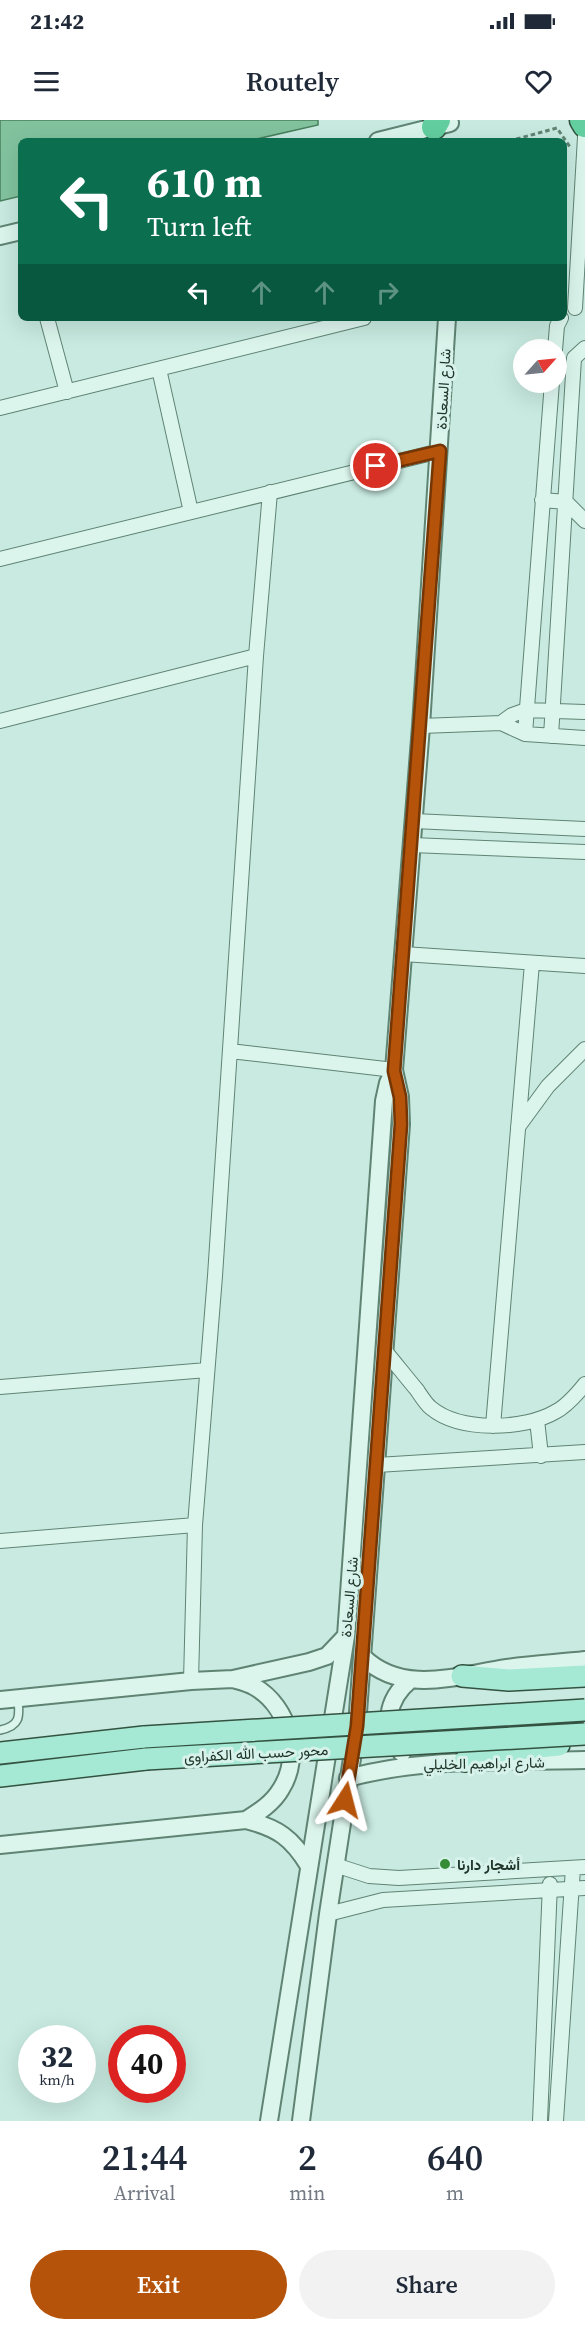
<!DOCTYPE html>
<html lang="en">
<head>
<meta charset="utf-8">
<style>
	:root { --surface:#fff; --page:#f2f2f3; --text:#1f2937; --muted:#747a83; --accent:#b45309 }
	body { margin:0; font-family:"Source Serif 4",Vazirmatn,serif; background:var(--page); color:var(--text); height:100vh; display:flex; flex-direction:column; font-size:22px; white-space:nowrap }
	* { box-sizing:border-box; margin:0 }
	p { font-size:20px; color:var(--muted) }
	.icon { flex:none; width:33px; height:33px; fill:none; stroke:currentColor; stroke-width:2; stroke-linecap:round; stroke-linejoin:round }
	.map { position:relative; height:2001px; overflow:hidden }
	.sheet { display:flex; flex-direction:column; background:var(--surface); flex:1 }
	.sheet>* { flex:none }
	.hud { position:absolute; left:18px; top:18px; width:549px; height:183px; border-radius:9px; box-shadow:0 6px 24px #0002; background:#0b6e4f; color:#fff; overflow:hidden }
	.needle { width:39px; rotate:63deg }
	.tools { position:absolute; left:513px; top:219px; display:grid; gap:12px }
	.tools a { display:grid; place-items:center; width:54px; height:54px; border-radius:50%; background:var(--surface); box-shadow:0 6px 24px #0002; font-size:30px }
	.speed { position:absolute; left:18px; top:1905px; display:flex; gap:12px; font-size:30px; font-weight:700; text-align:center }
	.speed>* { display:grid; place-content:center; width:78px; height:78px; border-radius:50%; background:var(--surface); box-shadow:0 6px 24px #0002; line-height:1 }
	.speed small { font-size:15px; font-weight:400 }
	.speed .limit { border:9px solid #d22; background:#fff; color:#111 }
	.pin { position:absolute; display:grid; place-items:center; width:51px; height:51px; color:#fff; margin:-26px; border:3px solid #fff; border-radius:50%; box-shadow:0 2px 6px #0007 }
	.me { position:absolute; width:66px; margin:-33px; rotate:9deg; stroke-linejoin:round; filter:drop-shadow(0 0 4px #0008) }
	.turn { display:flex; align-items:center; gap:21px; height:126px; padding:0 30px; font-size:27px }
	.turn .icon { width:78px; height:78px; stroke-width:2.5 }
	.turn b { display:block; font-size:42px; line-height:51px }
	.lanes { display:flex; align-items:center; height:57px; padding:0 30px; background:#0003; justify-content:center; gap:30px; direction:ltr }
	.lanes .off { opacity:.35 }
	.eta { display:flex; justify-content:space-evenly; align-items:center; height:102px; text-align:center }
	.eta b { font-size:36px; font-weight:600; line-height:42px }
	.action { display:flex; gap:12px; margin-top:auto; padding:12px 30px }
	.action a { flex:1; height:69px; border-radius:36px; background:var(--accent); color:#fff; font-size:24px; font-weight:600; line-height:69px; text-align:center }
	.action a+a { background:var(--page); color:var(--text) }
	.status { display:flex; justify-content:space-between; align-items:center; height:42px; padding:0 30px; background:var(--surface); direction:ltr }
	.status svg { height:16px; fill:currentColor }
	header { display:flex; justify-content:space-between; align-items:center; height:78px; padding:0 30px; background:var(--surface); font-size:27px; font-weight:600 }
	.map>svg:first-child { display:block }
</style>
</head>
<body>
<div class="status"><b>21:42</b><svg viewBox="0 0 49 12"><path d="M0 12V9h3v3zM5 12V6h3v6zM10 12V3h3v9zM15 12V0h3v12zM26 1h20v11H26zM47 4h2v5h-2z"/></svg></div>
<header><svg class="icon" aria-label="menu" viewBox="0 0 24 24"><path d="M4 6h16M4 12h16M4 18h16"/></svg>Routely<svg class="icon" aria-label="heart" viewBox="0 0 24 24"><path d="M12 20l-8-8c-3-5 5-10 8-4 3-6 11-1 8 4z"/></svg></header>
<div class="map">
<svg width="585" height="2001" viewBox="0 0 585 2001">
	<rect width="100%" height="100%" fill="#c8eae0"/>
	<path fill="#82c39e" stroke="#48805e" stroke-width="1.5" d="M0,0H318V5L248,21H21V76L0,81Z"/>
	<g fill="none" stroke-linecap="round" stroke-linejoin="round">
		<defs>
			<path id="service" d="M0,1610C20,1606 20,1597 18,1579"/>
			<path id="minor" d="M575,188L585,17
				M47,198L67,272
				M555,230L557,206L561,198
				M159,249L191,392
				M0,288L364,198
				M542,380L566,382L585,401
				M0,439L440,331
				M0,601L256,536
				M501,603L525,614L585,618
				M421,606L501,603L512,595L526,590L585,592
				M525,614L552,262
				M551,616L574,238L585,228
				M414,701L585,709
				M412,725L585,732
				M403,834L585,846
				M230,931L394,950
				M518,1007L548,966L585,929
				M385,1231C396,1244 406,1257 417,1270C421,1276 426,1284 431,1288C460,1312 524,1310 555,1292C567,1286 577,1274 585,1264
				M0,1267L207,1250
				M537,1300L541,1336
				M493,1306L532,843
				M377,1345L585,1332
				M0,1421L195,1405
				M191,1561L195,1405L215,1156L256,536L270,372
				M335,1745L369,1756L399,1758L585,1747
				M328,1794L383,1780L585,1768
				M540,2001L550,1764
				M556,2001L573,1748"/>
			<path id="tertiary" d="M378,21L450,3
				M0,116L21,111
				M363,1537C403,1576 458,1555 507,1548C533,1544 559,1543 585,1540
				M233,1559C240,1561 249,1563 255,1567C289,1587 302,1636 281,1669C273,1683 259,1692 246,1700
				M0,1580L191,1561L233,1559L309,1542L327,1536L346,1516
				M402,1633C382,1608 386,1580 410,1560
				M348,1658C426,1637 506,1642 585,1640
				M0,1725L246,1700C278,1708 292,1718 309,1746
				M269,2001L346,1516L384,981L388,963L394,950
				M301,2001L328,1794L357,1606L401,1004L400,977L394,950L421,606L447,198"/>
			<path id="primary" d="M462,1556L509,1560L585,1556
				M0,1633L144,1617
				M465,1641L515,1629L559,1625
				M0,1656L146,1639"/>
			<path id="motorway" d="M582,0L585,5
				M434,7L438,0"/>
		</defs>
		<use href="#service" stroke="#5f8473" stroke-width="10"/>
		<use href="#minor" stroke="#5f8473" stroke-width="16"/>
		<use href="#tertiary" stroke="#5f8473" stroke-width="20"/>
		<use href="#primary" stroke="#335241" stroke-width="24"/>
		<use href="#motorway" stroke="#335241" stroke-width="27"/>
		<path stroke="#5f8473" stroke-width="3" stroke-dasharray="4.5 3" stroke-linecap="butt" d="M509,21L557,8L570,27"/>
		<use href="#service" stroke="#dbf5ed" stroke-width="7"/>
		<use href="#minor" stroke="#dbf5ed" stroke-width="14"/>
		<use href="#tertiary" stroke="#dbf5ed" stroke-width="16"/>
		<use href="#primary" stroke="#a5e8d3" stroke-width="21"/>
		<use href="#motorway" stroke="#63cfa0" stroke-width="24"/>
		<defs>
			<path id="primary-bridge" d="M144,1617L585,1590
				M146,1639L585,1614"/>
		</defs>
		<use href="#primary-bridge" stroke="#335241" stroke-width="24" stroke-linecap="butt"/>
		<use href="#primary-bridge" stroke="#a5e8d3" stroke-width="21"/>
	</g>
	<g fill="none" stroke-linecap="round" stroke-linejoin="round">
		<defs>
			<path id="route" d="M345,1680L357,1606L401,1004L400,977L394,951L440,331L376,346"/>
		</defs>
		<use href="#route" stroke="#753606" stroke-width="15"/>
		<use href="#route" stroke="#b45309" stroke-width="10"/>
	</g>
	<circle fill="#368c36" stroke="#d7f2ea" stroke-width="2" cx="445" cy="1744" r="6"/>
	<g text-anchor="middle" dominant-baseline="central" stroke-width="6" stroke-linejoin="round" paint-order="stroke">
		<g font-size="15" fill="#21362b" stroke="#d7f2ea">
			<text transform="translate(443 269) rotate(-87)">شارع السعادة</text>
			<text transform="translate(349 1477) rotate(-85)">شارع السعادة</text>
			<text transform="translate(256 1633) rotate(-3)">محور حسب الله الكفراوى</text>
			<text transform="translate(484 1643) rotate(-1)">شارع ابراهيم الخليلي</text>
		</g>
		<g font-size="15" font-weight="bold" fill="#21362b" stroke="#d7f2ea" text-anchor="start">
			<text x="457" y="1744">أشجار دارنا</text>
		</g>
	</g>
</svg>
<div class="tools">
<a><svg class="needle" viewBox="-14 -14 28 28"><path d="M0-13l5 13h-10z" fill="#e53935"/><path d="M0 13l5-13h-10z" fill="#747a83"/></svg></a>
</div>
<div class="speed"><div>32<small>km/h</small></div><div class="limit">40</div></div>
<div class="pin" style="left:376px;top:346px;background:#d93025"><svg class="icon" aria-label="arrive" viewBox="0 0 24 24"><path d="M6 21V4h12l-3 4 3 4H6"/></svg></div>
<svg class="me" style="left:345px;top:1680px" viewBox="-20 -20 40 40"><path d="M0-17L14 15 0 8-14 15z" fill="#b45309" stroke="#fff" stroke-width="4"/></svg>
<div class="hud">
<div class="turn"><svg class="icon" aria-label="left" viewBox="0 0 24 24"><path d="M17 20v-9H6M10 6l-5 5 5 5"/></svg><div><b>610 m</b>Turn left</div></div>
<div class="lanes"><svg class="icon" aria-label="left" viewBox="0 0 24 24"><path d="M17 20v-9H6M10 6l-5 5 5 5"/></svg><svg class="icon off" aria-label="ahead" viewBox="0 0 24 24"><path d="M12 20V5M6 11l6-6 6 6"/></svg><svg class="icon off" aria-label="ahead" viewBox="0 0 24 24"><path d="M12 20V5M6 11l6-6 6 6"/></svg><svg class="icon off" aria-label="right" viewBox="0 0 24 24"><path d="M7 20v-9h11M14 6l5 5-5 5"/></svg></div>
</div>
</div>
<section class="sheet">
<div class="eta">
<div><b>21:44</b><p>Arrival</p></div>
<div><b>2</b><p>min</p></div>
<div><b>640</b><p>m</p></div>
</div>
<div class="action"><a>Exit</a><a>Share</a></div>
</section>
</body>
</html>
